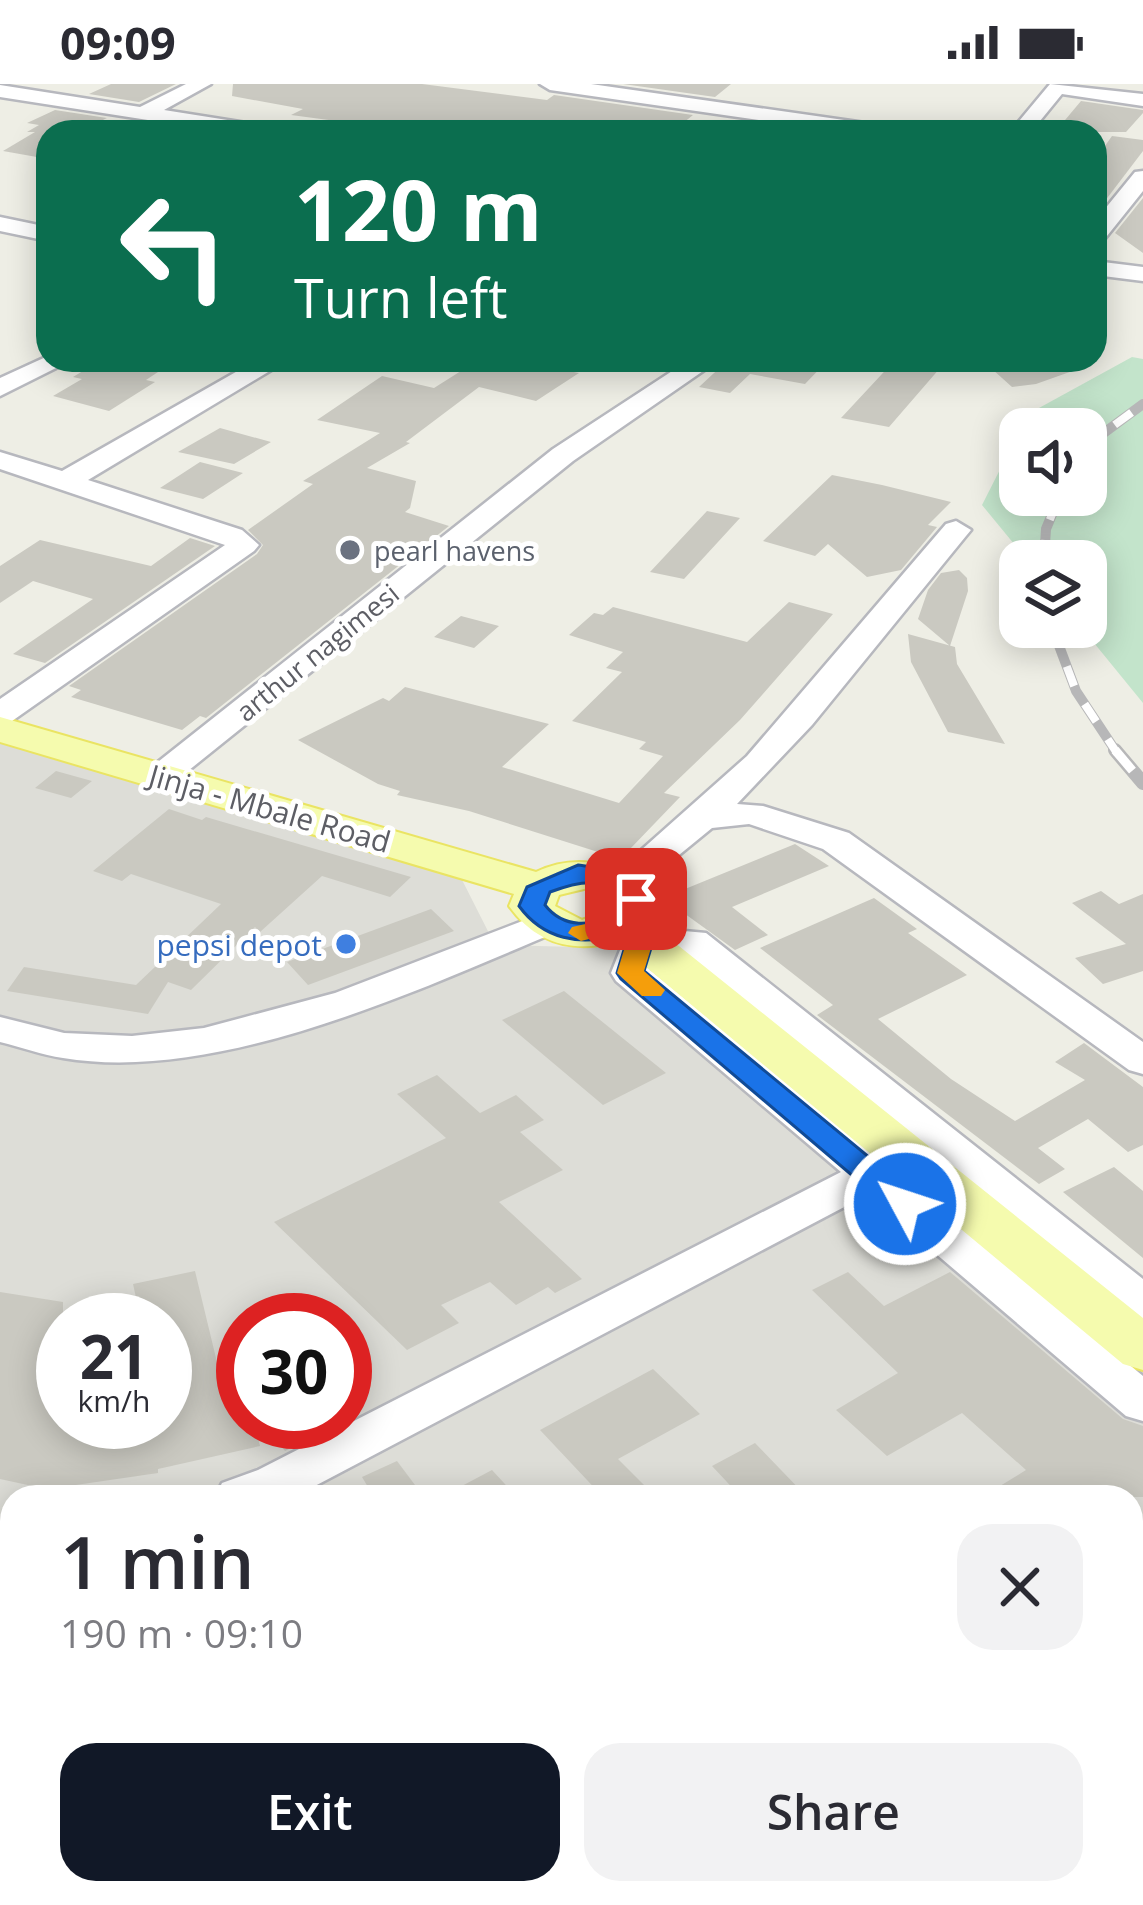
<!DOCTYPE html>
<html lang="en">
<head>
<meta charset="utf-8">
<style>
	:root { --surface:#fff; --page:#f2f2f3; --text:#2b2b33; --muted:#7c7c81; --accent:#111827 }
	body { margin:0; font-family:"Open Sans",sans-serif; background:var(--page); color:var(--text); height:100vh; display:flex; flex-direction:column; font-size:45px; white-space:nowrap }
	* { box-sizing:border-box; margin:0 }
	p { font-size:39px; color:var(--muted) }
	.icon { flex:none; width:66px; height:66px; fill:none; stroke:currentColor; stroke-width:2; stroke-linecap:round; stroke-linejoin:round }
	.map { position:relative; flex:1; overflow:hidden }
	.details { position:absolute; left:0px; top:1401px; width:1143px; height:420px; display:flex; flex-direction:column; background:var(--surface); border-radius:36px 36px 0 0; box-shadow:0 6px 30px #0003 }
	.details>* { flex:none }
	.hud { position:absolute; left:36px; top:36px; width:1071px; height:252px; border-radius:36px; box-shadow:0 6px 30px #0003; background:#0b6e4f; color:#fff; overflow:hidden }
	.tools { position:absolute; left:999px; top:324px; display:grid; gap:24px }
	.tools a { display:grid; place-items:center; width:108px; height:108px; border-radius:24px; background:var(--surface); box-shadow:0 6px 30px #0003; font-size:60px }
	.speed { position:absolute; left:36px; top:1209px; display:flex; gap:24px; font-size:60px; font-weight:700; text-align:center }
	.speed>* { display:grid; place-content:center; width:156px; height:156px; border-radius:50%; background:var(--surface); box-shadow:0 6px 30px #0003; line-height:1 }
	.speed small { font-size:30px; font-weight:400 }
	.speed .limit { border:18px solid #d22; background:#fff; color:#111 }
	.pin { position:absolute; display:grid; place-items:center; width:102px; height:102px; color:#fff; margin:-51px; border-radius:24px; box-shadow:0 6px 18px #0006 }
	.me { position:absolute; width:132px; margin:-66px; rotate:310deg; stroke-linejoin:round; filter:drop-shadow(0 0 9px #0008) }
	.turn { display:flex; align-items:center; gap:42px; height:252px; padding:0 60px; font-size:54px }
	.turn .icon { width:156px; height:156px; stroke-width:2.5 }
	.turn b { display:block; font-size:84px; line-height:102px }
	.round { display:grid; place-items:center; flex:none; width:126px; height:126px; border-radius:36px; background:var(--page) }
	.head { display:flex; align-items:center; justify-content:space-between; height:204px; padding:0 60px }
	h1 { font-size:72px; font-weight:600; line-height:90px }
	.action { display:flex; gap:24px; margin-top:auto; padding:24px 60px }
	.action a { flex:1; height:138px; border-radius:36px; background:var(--accent); color:#fff; font-size:48px; font-weight:600; line-height:138px; text-align:center }
	.action a+a { background:var(--page); color:var(--text) }
	.status { display:flex; justify-content:space-between; align-items:center; height:84px; padding:0 60px; background:var(--surface); direction:ltr }
	.status svg { height:33px; fill:currentColor }
	.map>svg:first-child { display:block }
</style>
</head>
<body>
<div class="status"><b>09:09</b><svg viewBox="0 0 49 12"><path d="M0 12V9h3v3zM5 12V6h3v6zM10 12V3h3v9zM15 12V0h3v12zM26 1h20v11H26zM47 4h2v5h-2z"/></svg></div>
<div class="map">
<svg width="1143" height="1821" viewBox="0 0 1143 1821">
	<rect width="100%" height="100%" fill="#eeeee5"/>
	<path fill="#ddddd7" fill-rule="evenodd" d="M0,647L457,786L495,861L656,865L1143,1306V1821H0ZM63,1236H165V1338H63ZM243,1236H345V1338H243ZM12,1413H1131V1809H12Z"/>
	<path fill="#c3e4cb" d="M1132,273L1143,275V619L1081,543H1086V477H1028L982,421L1020,346V411H1086V345H1020L1028,330Z"/>
	<path fill="#cac9c1" d="M111,0H176L139,18L89,10Z
		M233,0H422L547,16L554,11L693,31L672,48H419L291,31L303,25L232,12Z
		M623,0H731L715,13Z
		M1081,17L1143,26V29L1126,48H1055Z
		M55,26L107,34L78,48H48V75L3,67L35,48H27L39,41L27,39Z
		M1112,52L1143,56V67L1095,130V76Z
		M1143,114V169L1115,149Z
		M101,276L158,288L146,296L155,298L109,327L53,312L82,295L73,293Z
		M514,276L579,289L536,317L479,303L406,358L410,359L367,384L416,397L410,424L405,428L449,442L206,634L200,632L182,646L71,613L81,606L69,602L257,470L263,461L248,446L313,400L303,397L380,349L317,336L382,292L434,304L472,280L500,287Z
		M728,276H828L805,300L750,290L730,309L699,303Z
		M895,276H947L889,343L841,334Z
		M982,276H1094L1095,279L1036,300L1012,303Z
		M220,344L271,358L234,380L178,368Z
		M200,378L243,389L203,415L160,404Z
		M832,391L882,401L951,418L928,441L937,443L901,486L867,493L828,460L815,472L763,457Z
		M707,427L740,434L684,495L650,488Z
		M190,454L215,462L45,579L13,570L93,515L33,497L0,519V482L40,456L151,482Z
		M959,486L967,494L968,507L950,562L918,535L928,506L941,489Z
		M789,518L833,530L740,636L664,709L680,713L630,765L598,768L469,727L397,711L400,707L378,700L298,656L383,614L389,617L405,603L549,640L502,683L619,719L663,672L639,665L646,658L572,637L622,588L606,584L623,568L569,551L594,529L603,531L613,523L747,558Z
		M461,532L499,542L474,564L434,553Z
		M908,550L955,563L957,580L1005,660L948,648L911,578Z
		M56,687L92,697L71,714L35,704Z
		M169,725L202,736L206,733L411,793L390,813L322,792L260,848L255,843L191,906L168,898L148,930L7,907L24,883L136,901L221,820L131,790L122,797L93,787Z
		M795,760L829,782L732,823L768,851L735,866L663,814Z
		M1101,807L1119,820L1143,810V887L1103,900L1075,874L1126,860L1072,819Z
		M874,814L917,845L908,849L967,891L878,935L951,995L1015,1037L1085,996L1055,978L1084,959L1143,1003V1061L1128,1068L1088,1035L1038,1064L1065,1085L1039,1100L817,931L833,921L760,864Z
		M431,825L454,847L308,901L287,878Z
		M564,907L666,989L603,1021L502,936Z
		M437,991L480,1029L516,1011L544,1036L520,1048L563,1086L499,1118L582,1195L555,1209L548,1203L516,1221L490,1198L441,1221L459,1239L407,1266L274,1138L446,1054L397,1010Z
		M1114,1083L1143,1107V1174L1063,1108Z
		M195,1187L222,1299L243,1295V1338H254L260,1362L158,1385V1389L62,1403L60,1408L0,1395V1208L63,1218V1338H165V1236H141L133,1200Z
		M848,1188L884,1222L950,1188L1123,1335L1143,1342V1413H982L1026,1386L962,1329L887,1372L836,1326L898,1289L812,1206Z
		M653,1285L700,1330L618,1375L656,1413H603L540,1346Z
		M299,1338L321,1349L285,1367L272,1351Z
		M755,1359L807,1413H741L712,1382Z
		M397,1377L424,1413H374L362,1393Z
		M492,1386L517,1413H441Z"/>
	<g fill="none" stroke-linecap="round" stroke-linejoin="round">
		<defs>
			<path id="minor" d="M186,0H211L164,26L265,42L275,48H225L0,13V1L140,23Z
				M540,0H591L886,42L896,48H843L550,6Z
				M1050,0L1143,10V22L1062,10L1031,48H1010Z
				M1143,87V107L1103,157L1095,159V137L1135,88Z
				M0,133L48,143V157L0,147Z
				M1095,177L1143,183V197L1095,191Z
				M48,272V276H72L0,312V294Z
				M257,276H288L88,396L242,446L259,461L254,467L12,637L0,640V615L225,461L0,385V368L62,387Z
				M689,276H719L573,377L173,699H149L144,692L149,685L553,365Z
				M956,437L971,446L966,452L812,641L737,720L763,722L849,749L1143,958V990L1129,986L823,765L749,740L712,744L635,807H609L604,799L747,672L946,440Z
				M546,828L559,831L565,839L559,847C418,906 218,1000 63,974C42,971 21,963 0,958V933L64,949L132,952L204,944L335,909Z
				M641,843L706,849L1143,1195V1235L1127,1231L683,868L656,866L650,886L875,1071L892,1066L907,1070L913,1080L901,1093L1143,1292V1337L1126,1332L867,1111L294,1413H215L222,1399L258,1386L841,1088L616,897L611,889L628,846Z
				M0,1452L12,1455V1497L0,1494Z
				M1143,1625V1677L1131,1681V1630Z
				M862,1809H933L928,1821H857Z"/>
			<path id="major" d="M0,633L536,788C576,769 608,780 647,796L658,825L649,838L1143,1234V1286L1123,1280L616,858C572,869 536,860 509,822L514,810L0,658ZM588,804L610,813L609,826L582,836L555,822L559,811Z"/>
		</defs>
		<use href="#minor" stroke="#b7b8be" stroke-width="5"/>
		<use href="#major" stroke="#eae463" stroke-width="4"/>
		<path stroke="#9dc5b2" stroke-width="3" stroke-dasharray="8 3" stroke-linecap="butt" d="M1047,276L1054,280"/>
		<use href="#minor" fill="#fff" fill-rule="evenodd"/>
		<use href="#major" fill="#f5fbae" fill-rule="evenodd"/>
		<defs>
			<path id="rail-far1" d="M1086,371L1101,351L1143,320
				M1044,477L1046,445L1060,411
				M1052,543L1076,607L1117,669"/>
			<path id="rail" d="M1115,666L1143,699"/>
		</defs>
		<use href="#rail-far1" stroke="#b7b7b8" stroke-width="10"/>
		<use href="#rail" stroke="#b7b7b8" stroke-width="14"/>
		<use href="#rail-far1" stroke="#fff" stroke-width="8" stroke-dasharray="21" stroke-linecap="butt"/>
		<use href="#rail" stroke="#fff" stroke-width="9" stroke-dasharray="27" stroke-linecap="butt"/>
	</g>
	<path fill="#1a73e8" stroke="#114b97" stroke-width="3" d="M578,781C607,785 635,787 649,815L636,823L627,821C608,790 579,797 550,808L545,821C566,848 594,839 622,832L654,854L644,887L916,1112L920,1120L916,1127H894L621,895L617,889L627,856L620,850C580,863 543,855 519,822L527,803Z"/>
	<path fill="#f59e0b" d="M622,832L654,854L644,887L665,906L661,912H642L617,889L627,856L617,848L581,857L568,849L572,843Z"/>
	<circle fill="#6b7280" stroke="#fff" stroke-width="4.5" cx="350" cy="466" r="12"/>
	<circle fill="#3f7fe0" stroke="#fff" stroke-width="4.5" cx="346" cy="860" r="12"/>
	<g text-anchor="middle" dominant-baseline="central" stroke-width="10" stroke-linejoin="round" paint-order="stroke">
		<g font-size="27" fill="#5b616d" stroke="#fff" text-anchor="start">
			<text x="374" y="466">pearl havens</text>
		</g>
		<g font-size="27" fill="#5d5e65" stroke="#fff">
			<text transform="translate(317 568) rotate(-39)">arthur nagimesi</text>
		</g>
		<g font-size="30" fill="#5d5e65" stroke="#fff">
			<text transform="translate(270 724) rotate(16)">Jinja - Mbale Road</text>
		</g>
		<g font-size="30" fill="#366cbe" stroke="#fff" text-anchor="end">
			<text x="322" y="860">pepsi depot</text>
		</g>
	</g>
</svg>
<div class="tools">
<a><svg class="icon" aria-label="sound" viewBox="0 0 24 24"><path d="M4 9h4l5-4v14l-5-4H4zM17 9q2 3 0 6"/></svg></a>
<a><svg class="icon" aria-label="layers" viewBox="0 0 24 24"><path d="M12 4l9 5-9 5-9-5zM3 14l9 5 9-5"/></svg></a>
</div>
<div class="speed"><div>21<small>km/h</small></div><div class="limit">30</div></div>
<div class="pin" style="left:636px;top:815px;background:#d93025"><svg class="icon" aria-label="arrive" viewBox="0 0 24 24"><path d="M6 21V4h12l-3 4 3 4H6"/></svg></div>
<svg class="me" style="left:905px;top:1120px" viewBox="-20 -20 40 40"><circle r="17" fill="#1a73e8" stroke="#fff" stroke-width="3"/><path d="M0-11L8 9 0 5-8 9z" fill="#fff"/></svg>
<div class="hud">
<div class="turn"><svg class="icon" aria-label="left" viewBox="0 0 24 24"><path d="M17 20v-9H6M10 6l-5 5 5 5"/></svg><div><b>120 m</b>Turn left</div></div>
</div>
<section class="details">
<div class="head"><div><h1>1 min</h1><p>190 m · 09:10</p></div><a class="round"><svg class="icon" aria-label="close" viewBox="0 0 24 24"><path d="M6 6l12 12M18 6L6 18"/></svg></a></div>
<div class="action"><a>Exit</a><a>Share</a></div>
</section>
</div>
</body>
</html>
